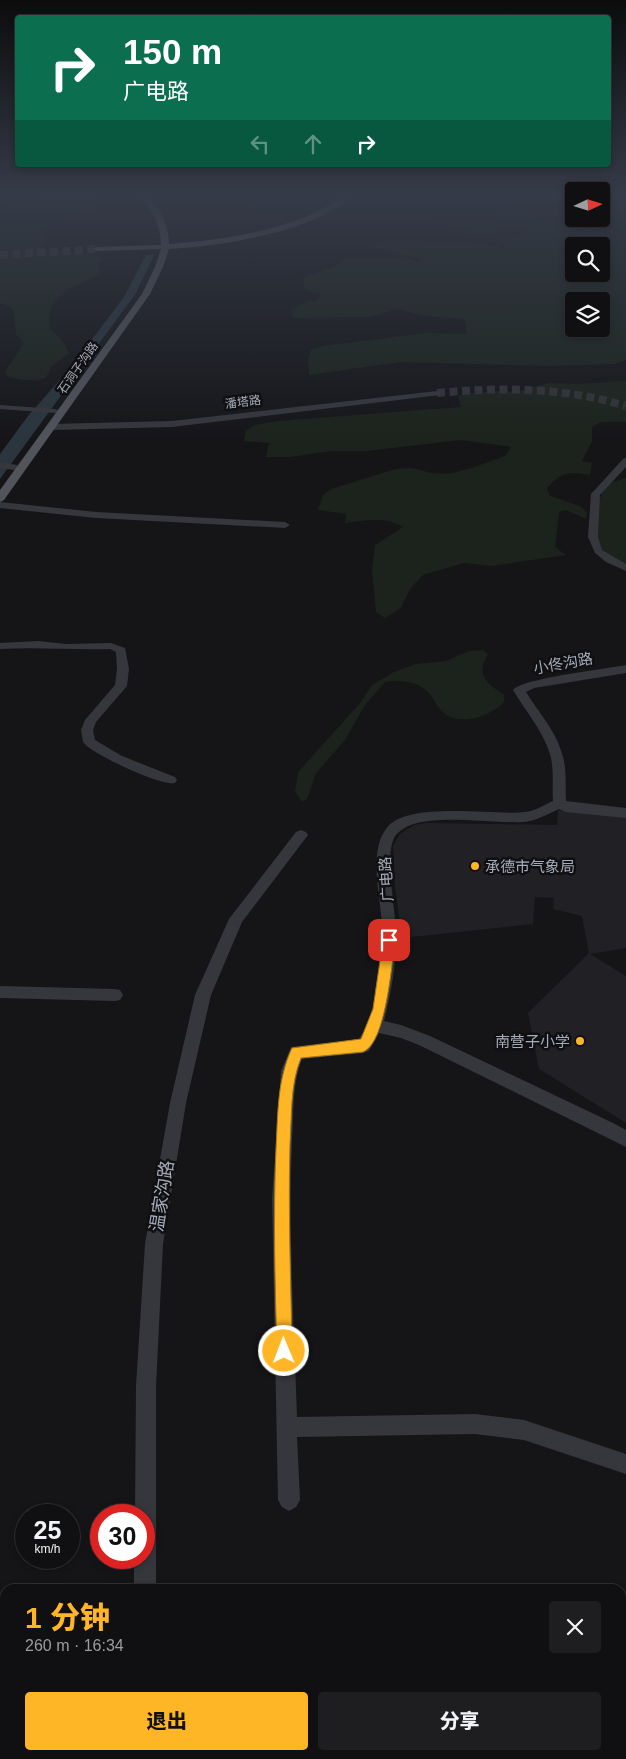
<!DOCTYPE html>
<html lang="zh">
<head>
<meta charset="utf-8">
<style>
	:root { --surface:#101012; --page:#1e1e20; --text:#f1f3f6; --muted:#9c9d9f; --line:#303032; --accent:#ffb626 }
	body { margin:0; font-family:Arial,"Noto Sans SC",sans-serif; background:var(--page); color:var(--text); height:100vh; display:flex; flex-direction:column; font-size:19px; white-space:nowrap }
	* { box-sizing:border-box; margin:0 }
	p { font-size:16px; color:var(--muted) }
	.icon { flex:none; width:28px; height:28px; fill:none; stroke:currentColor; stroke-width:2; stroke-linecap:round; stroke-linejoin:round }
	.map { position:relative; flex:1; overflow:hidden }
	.sheet { position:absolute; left:0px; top:1584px; width:626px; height:176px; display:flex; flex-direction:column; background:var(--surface); border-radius:15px 15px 0 0; box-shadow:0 2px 8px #0003,0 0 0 1px var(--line) }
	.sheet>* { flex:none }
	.top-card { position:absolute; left:15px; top:15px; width:596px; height:152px; border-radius:5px; box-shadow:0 2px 8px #0003,0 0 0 1px var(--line); background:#0b6e4f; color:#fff; overflow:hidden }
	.needle { width:32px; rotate:86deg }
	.tools { position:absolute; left:565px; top:182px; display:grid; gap:10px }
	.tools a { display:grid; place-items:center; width:45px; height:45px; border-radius:5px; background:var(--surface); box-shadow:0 2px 8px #0003,0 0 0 1px var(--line); font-size:25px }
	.speed { position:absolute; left:15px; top:1504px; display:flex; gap:10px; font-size:25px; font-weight:700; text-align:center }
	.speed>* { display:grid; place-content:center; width:65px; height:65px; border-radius:50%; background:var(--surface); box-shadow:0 2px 8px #0003,0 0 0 1px var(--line); line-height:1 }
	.speed small { font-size:12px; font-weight:400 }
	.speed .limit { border:8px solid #d22; background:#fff; color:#111 }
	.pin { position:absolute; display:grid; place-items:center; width:42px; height:42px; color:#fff; margin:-21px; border-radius:10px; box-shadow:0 2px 8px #0006 }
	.me { position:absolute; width:55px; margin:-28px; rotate:359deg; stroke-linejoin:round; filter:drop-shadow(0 0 4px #0008) }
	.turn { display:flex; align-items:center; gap:18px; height:105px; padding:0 25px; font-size:22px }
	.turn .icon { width:65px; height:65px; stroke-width:2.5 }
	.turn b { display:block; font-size:35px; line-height:42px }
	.lanes { display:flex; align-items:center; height:48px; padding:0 25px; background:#0003; justify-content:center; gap:25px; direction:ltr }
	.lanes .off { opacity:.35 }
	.round { display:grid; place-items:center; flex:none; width:52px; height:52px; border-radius:5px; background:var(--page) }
	.headline { display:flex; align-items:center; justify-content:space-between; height:85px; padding:0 25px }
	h1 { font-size:30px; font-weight:800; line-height:38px; color:var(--accent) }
	.button { display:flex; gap:10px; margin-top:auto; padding:10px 25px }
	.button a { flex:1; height:58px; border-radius:5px; background:var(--accent); color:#111; font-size:20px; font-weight:800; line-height:58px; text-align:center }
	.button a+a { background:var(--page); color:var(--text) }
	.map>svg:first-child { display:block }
</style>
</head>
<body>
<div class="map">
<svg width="626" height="1759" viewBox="0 0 626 1759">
	<rect width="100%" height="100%" fill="#151518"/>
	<path fill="#212125" d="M558,810L626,816V948L590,954L626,976V1123L539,1069L528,1013L589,953L582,916L553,909L554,898L535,897L533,924L402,938L395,886L393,846L400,834L414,825L426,823L557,825Z"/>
	<path fill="#1b231c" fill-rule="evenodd" d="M53,195H95L96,206L87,213L46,229L45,237L47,240L39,248L101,257L103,259L98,265L101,273C78,286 43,295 50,328L62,340L69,353L51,367L46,378C32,382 21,380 8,377L5,372L23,344L21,339L16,335L14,311L9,306L0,303V209L16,207Z
		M601,195H626V360L614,364L547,366L400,362L309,375L308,360L311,350L323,346L427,333L467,334L465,321L463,319L425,316L397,309L370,317L293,318L292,309L309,301L316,302L321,294L305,290L303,278L333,267L348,258H393L421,261V259L372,247L381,241L472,242L501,248L506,247L500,241C507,236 517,238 524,233C512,224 501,228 491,237L470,235L467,231L430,226L438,219H492L495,214C529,209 576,225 609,236L621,232V229L608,225L599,219H601ZM574,246H601V274H574ZM574,301H601V329H574Z
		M626,381V422H601L592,427V441L582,461L592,463L590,475C570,471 561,472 547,488L550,496L580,506L587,512L586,519L566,510L559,512L555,547L566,555L491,566L464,563L423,575L410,589L401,608L385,618L376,612L372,569L375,545L403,527C385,516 365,521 345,523L346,514L318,510L323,495L331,489L396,469L412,468L431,473L447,474L469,469L505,456L511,447L461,440L367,451H331L290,457H266L269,443L244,441L246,430L255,425L278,421L461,407L458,396L464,394L498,391L516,392L548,383L579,384Z
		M626,478V566L605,555L598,542L599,500L607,484Z
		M483,650L488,654C475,676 487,683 504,695V702C492,716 457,728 442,711C436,706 434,698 428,692C417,681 400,679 385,682L365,705L345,740L316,773L307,799L302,802L295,791L298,772L361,702L372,685L394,672L416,664L446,661L469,651Z"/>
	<path fill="#2a353d" d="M146,255H154L136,293L0,479V454L28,416L72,366L124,297Z"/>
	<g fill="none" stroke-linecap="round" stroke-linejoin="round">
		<path stroke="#323338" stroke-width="8" stroke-dasharray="8 4.5" stroke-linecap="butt" d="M437,393C502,387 563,387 626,406"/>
		<path stroke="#323338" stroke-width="8" stroke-dasharray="8 4.5" stroke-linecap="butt" d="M0,255L97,249"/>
		<path fill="#36373d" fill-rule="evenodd" d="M437,391H440V395L172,427L51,430L47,427L51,424L172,421Z
			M0,405L55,409L59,411L55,413L0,409Z
			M626,458V467L600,495L598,537L602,550L626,564V571L606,562L595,553L588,537L591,494L623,459Z
			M0,462L17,465L18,467L14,470L0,468Z
			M0,502L96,512L285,522L290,525L285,528L96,518L0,508Z
			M38,641L66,644L111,643L125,648L129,669L127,686L96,722L93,730L95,740L122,756L175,777L177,780L175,783C163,787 91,754 83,742L81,730L85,720L115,685L117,669L116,652L110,649C73,650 37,647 0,649V643Z
			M626,665V673L534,688L526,692C539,713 557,732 563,757C567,771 565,787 566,801L626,808V818L566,812L559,809C548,814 536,821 524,822C494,824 427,812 403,829C400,831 397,833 395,836C383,856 397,913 396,938C396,966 391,994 384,1021L401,1025L430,1036L613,1123L626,1130V1147L419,1045L401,1038L379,1033L369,1051L363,1053L302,1059C292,1084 294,1114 292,1142C288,1233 294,1325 297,1417L475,1414L524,1420L626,1454V1474L524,1440L475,1434L297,1437L300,1500L296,1507L289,1511L282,1507L278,1500L272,1199L281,1071L291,1047L359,1039C378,1011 383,959 382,926C381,898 368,853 386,829C406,800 493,816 525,812C535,811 544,805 553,801C552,787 554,772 551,758C545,733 526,712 513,690C523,678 607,669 626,665Z
			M301,830L306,832L308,835L242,922L211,995L186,1103L163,1244L156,1386V1589H134V1558H144V1515H135L136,1386L145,1244L170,1103L195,995L229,919L296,832Z
			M0,986L115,989L120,990L123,995L120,1000L115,1001L0,998Z
			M621,1657H626V1681H621Z
			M0,1686H5V1710H0Z
			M130,1755H154V1759H130Z"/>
		<path fill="#52545c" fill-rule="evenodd" d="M140,195H147C160,210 169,224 169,244C210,241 250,236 288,223C299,220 310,215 320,210C332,204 342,195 355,195C310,233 226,245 169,249L163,267L150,294L4,500L0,502V490L142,294L155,267L161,249L97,251L93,249L97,247L161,245C161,224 152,211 140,195Z"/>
	</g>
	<linearGradient id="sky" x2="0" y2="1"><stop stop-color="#0c0c0d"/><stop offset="0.44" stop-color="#353b48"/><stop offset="1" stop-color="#353b48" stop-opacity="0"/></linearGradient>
	<rect width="626" height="442" fill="url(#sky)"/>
	<path fill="#ffb626" stroke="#a67619" d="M389,935L393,937L395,940C392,963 386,1043 363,1052L301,1058C290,1085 292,1115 290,1144C288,1213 291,1282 292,1351L290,1357L284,1359L279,1357L277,1351C275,1284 273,1216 276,1149C278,1114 277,1080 292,1048L361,1039L373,1009L383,940L385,937Z"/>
	<g fill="#ffb626" stroke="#101013" stroke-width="2">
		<circle cx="475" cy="866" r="5"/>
		<circle cx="580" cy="1041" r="5"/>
	</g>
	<g text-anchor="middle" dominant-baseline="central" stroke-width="5" stroke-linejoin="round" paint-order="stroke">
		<g font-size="12" fill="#a6acb9" stroke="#101013">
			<text transform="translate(78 368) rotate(-55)">石洞子沟路</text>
			<text transform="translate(243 402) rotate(-7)">潘塔路</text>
		</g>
		<g font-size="15" fill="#a6acb9" stroke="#101013">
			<text transform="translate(563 663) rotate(-10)">小佟沟路</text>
			<text transform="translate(386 879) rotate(-93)">广电路</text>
		</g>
		<g font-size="15" fill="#a6acb9" stroke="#101013" text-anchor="start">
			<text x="485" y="866">承德市气象局</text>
			<text x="570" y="1041" text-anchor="end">南营子小学</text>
		</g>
		<g font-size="18" fill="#a6acb9" stroke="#101013">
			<text transform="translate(162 1196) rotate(-81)">温家沟路</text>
		</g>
	</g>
</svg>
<div class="tools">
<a><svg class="needle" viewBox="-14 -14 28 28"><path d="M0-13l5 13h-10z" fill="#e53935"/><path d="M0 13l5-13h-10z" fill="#9c9d9f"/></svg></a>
<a><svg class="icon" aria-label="search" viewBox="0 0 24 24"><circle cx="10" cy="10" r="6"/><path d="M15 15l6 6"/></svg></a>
<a><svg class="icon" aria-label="layers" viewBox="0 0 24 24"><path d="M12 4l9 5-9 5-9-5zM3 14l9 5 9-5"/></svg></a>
</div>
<div class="speed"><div>25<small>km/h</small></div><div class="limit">30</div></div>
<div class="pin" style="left:389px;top:940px;background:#d93025"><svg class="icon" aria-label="arrive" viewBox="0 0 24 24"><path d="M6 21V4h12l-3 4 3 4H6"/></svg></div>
<svg class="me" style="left:284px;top:1351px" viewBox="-20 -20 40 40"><circle r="17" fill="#ffb626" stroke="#fff" stroke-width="3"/><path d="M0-11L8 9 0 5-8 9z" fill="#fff"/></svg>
<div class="top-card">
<div class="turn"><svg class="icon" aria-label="right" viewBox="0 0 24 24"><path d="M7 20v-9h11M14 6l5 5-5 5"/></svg><div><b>150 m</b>广电路</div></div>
<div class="lanes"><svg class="icon off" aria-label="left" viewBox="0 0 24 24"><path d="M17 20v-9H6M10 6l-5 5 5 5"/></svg><svg class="icon off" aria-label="ahead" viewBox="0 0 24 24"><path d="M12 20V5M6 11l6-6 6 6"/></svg><svg class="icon" aria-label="right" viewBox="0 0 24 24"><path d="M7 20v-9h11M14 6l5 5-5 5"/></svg></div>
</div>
<section class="sheet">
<div class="headline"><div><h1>1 分钟</h1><p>260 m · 16:34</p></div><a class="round"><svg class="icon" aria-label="close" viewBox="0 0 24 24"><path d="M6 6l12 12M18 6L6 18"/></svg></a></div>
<div class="button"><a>退出</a><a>分享</a></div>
</section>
</div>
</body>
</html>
